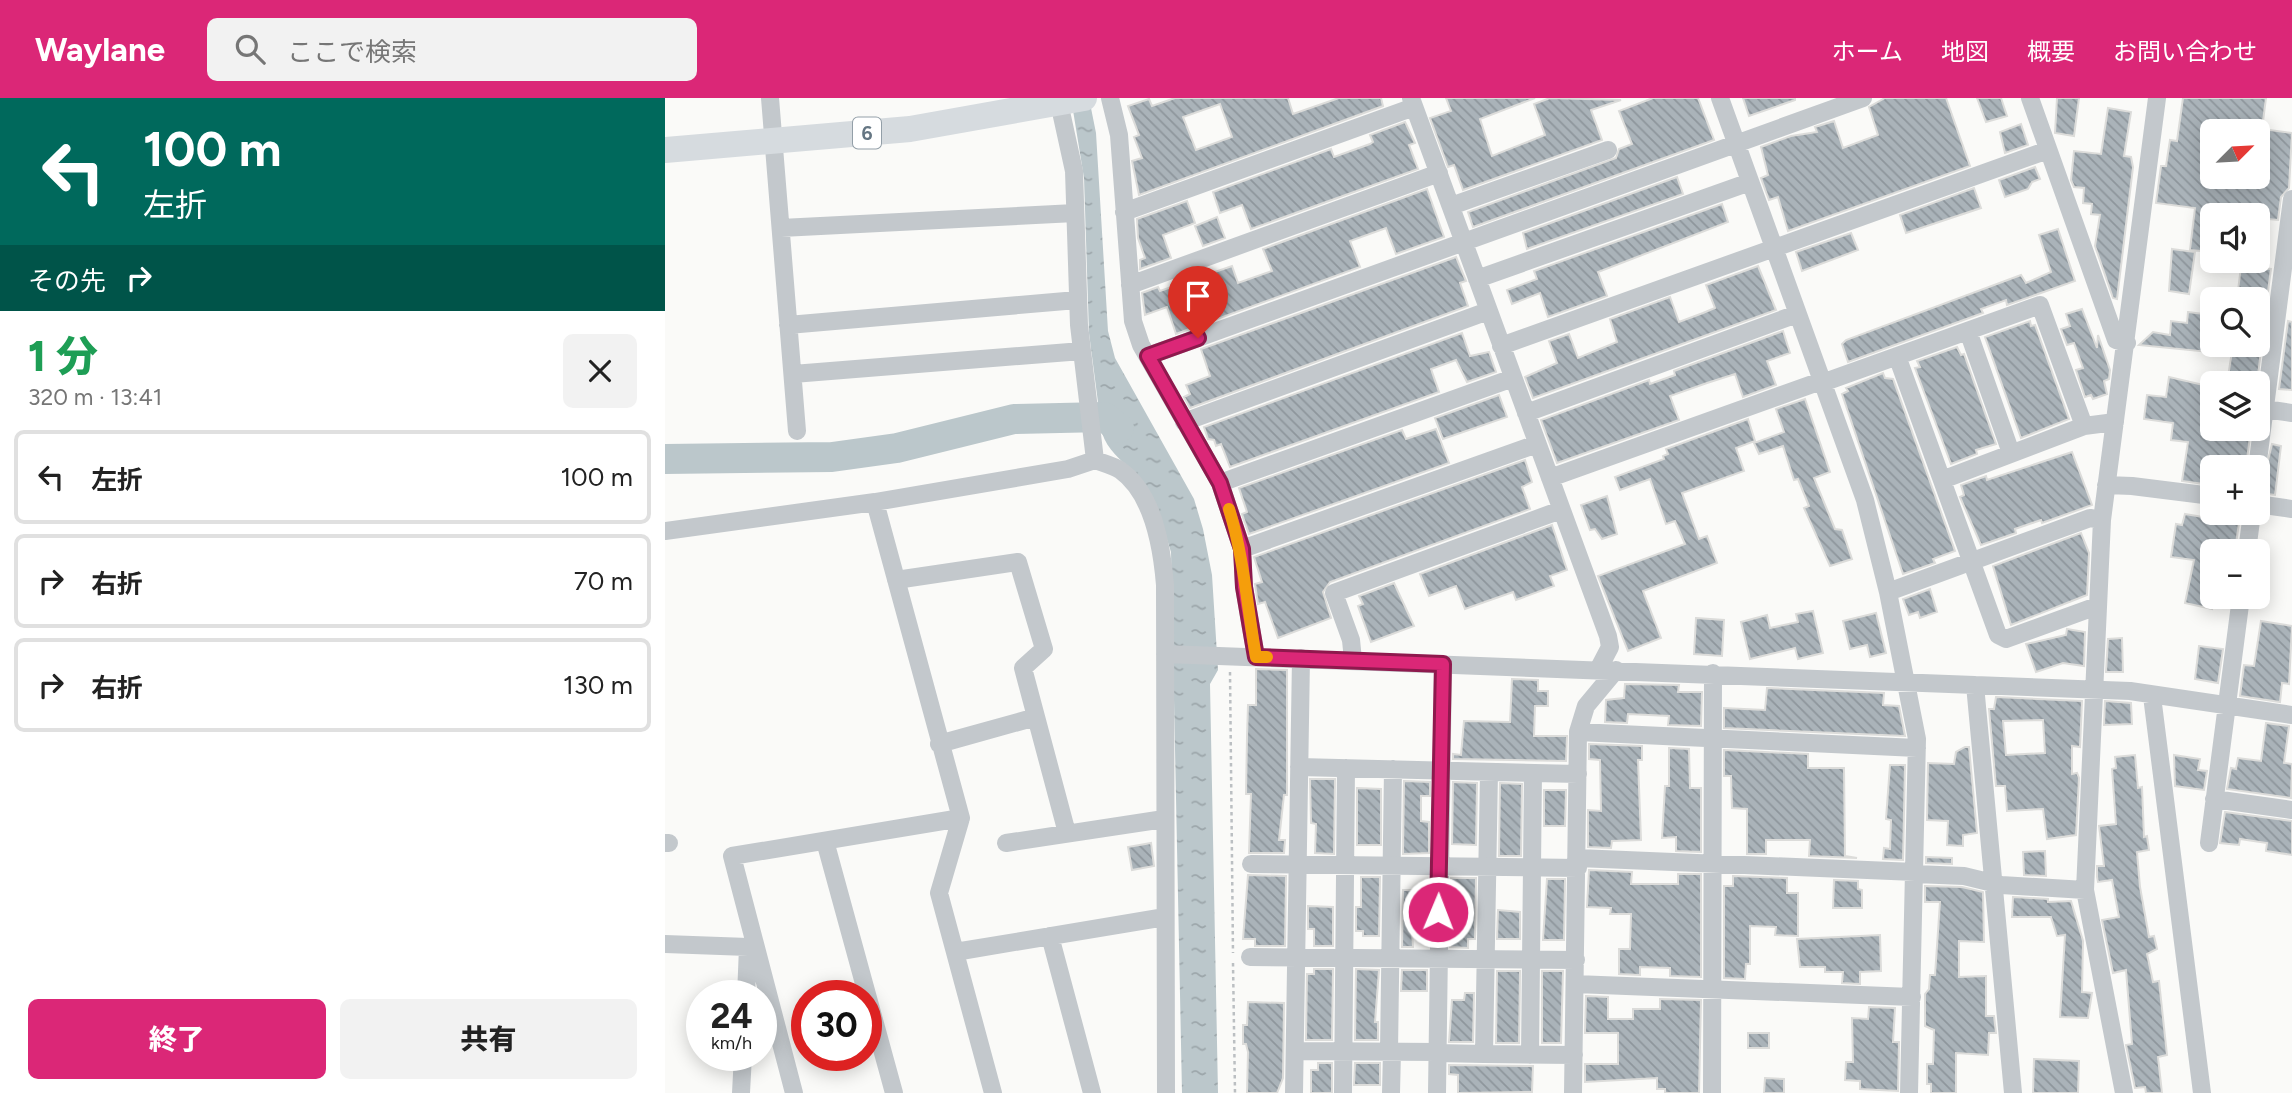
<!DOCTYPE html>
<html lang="ja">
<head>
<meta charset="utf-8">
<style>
	:root { --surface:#fff; --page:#f2f2f2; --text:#222; --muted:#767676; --line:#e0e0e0; --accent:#db2777 }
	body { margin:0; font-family:Figtree,"Noto Sans JP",sans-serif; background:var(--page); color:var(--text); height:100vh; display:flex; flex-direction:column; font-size:26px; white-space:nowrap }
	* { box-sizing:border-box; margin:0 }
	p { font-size:23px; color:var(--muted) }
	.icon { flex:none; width:38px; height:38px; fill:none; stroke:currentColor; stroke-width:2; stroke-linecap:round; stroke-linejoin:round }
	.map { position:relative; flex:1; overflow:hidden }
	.details { display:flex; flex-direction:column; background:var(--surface); width:665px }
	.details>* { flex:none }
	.hud { background:#00695c; color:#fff; overflow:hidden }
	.needle { width:46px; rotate:66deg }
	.tools { position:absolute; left:1535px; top:21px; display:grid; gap:14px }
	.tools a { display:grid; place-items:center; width:70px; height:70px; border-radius:10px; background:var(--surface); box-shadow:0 4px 18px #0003; font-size:35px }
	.speed { position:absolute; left:21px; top:882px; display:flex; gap:14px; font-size:35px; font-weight:700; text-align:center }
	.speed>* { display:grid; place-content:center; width:91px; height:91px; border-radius:50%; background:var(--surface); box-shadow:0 4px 18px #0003; line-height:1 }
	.speed small { font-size:18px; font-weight:400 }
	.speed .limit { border:10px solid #d22; background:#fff; color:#111 }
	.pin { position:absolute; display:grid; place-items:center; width:60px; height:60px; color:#fff; margin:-72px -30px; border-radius:50% 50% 50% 0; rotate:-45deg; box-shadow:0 0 7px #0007 }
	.pin .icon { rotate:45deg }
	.me { position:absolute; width:77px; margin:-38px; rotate:1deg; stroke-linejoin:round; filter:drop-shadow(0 0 5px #0008) }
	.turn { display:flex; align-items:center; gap:24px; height:147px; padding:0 28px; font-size:32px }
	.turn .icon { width:91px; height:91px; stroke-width:2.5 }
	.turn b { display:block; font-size:49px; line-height:60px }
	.then { display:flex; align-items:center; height:66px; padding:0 28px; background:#0003; gap:14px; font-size:26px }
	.round { display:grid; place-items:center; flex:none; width:74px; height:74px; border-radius:10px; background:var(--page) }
	.summary { display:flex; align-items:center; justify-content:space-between; height:119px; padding:0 28px }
	h1 { font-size:42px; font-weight:800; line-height:52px; color:#1e9e55 }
	.primary-button { display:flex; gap:14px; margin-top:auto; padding:14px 28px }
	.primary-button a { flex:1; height:80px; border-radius:10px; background:var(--accent); color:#fff; font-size:28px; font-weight:800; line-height:80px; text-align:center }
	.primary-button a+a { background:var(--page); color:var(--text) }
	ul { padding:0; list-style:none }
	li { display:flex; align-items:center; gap:21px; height:94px; margin:0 14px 10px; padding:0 14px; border:4px solid var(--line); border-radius:10px }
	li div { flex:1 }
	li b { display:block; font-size:26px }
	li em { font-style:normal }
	header { display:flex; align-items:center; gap:42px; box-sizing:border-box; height:98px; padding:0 35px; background:var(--accent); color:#fff }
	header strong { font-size:33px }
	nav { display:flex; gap:38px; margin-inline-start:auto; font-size:24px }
	.search { width:490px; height:63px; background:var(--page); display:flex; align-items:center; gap:18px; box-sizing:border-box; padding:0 24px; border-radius:10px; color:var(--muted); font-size:26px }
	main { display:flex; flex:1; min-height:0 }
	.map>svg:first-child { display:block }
</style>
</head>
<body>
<header>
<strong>Waylane</strong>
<div class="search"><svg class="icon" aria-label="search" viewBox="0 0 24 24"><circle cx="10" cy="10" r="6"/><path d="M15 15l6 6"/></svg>ここで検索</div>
<nav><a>ホーム</a><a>地図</a><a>概要</a><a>お問い合わせ</a></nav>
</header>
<main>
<section class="details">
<div class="hud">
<div class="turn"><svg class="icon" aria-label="left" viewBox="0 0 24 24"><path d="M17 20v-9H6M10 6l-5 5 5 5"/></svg><div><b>100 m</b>左折</div></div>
<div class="then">その先<svg class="icon" aria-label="right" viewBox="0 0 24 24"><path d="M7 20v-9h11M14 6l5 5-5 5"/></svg></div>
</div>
<div class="summary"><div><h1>1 分</h1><p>320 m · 13:41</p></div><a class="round"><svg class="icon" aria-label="close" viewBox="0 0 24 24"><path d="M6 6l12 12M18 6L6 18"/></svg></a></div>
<ul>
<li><svg class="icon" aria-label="left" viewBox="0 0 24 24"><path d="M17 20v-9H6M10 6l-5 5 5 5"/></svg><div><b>左折</b></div><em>100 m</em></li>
<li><svg class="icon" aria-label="right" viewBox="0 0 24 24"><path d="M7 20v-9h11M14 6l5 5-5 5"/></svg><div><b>右折</b></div><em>70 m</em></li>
<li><svg class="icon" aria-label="right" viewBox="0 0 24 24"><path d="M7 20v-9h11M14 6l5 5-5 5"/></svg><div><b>右折</b></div><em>130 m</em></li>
</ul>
<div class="primary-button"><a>終了</a><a>共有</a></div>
</section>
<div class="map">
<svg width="1627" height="995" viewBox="0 0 1627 995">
	<defs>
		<pattern id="water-ripples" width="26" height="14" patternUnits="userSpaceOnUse" patternTransform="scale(1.75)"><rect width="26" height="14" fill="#bbc7cb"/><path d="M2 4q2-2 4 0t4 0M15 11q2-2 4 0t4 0" fill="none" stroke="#9ca6aa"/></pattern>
		<pattern id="building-back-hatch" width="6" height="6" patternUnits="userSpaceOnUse" patternTransform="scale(1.75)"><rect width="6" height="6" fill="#aab3b9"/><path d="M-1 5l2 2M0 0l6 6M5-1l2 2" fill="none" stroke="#8e969c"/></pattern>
	</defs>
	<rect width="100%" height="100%" fill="#fafaf8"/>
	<path fill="url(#water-ripples)" d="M406,0H424L431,35L443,233L450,260L529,401L538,431L547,477L553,572L545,586L553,995H517L506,454C498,427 485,396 467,374C455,360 443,353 437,335L424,235L419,80Z"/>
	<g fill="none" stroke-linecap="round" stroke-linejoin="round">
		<path stroke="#bbc7cb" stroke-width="30" d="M0,361L167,359L232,350L349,321L439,319L454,330"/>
	</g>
	<path fill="url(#building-back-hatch)" stroke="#dcdcda" stroke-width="2" fill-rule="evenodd" d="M510,0H623L628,16L674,0H716L718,8L474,97L467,63L477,60L469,39L474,37L463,8L484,1L487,8ZM555,6L567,39L531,52L518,19Z
		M781,0H870L815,21L827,58L880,37L869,6L885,0L956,2L926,12L937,42L798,92L789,67L783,69L765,20L786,13Z
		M988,0H1033L1049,42L808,129L803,114L951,60L954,51L967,46L954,13Z
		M1078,0H1130V2L1084,18Z
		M1220,0H1281L1305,68L1123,133L1113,99L1104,102L1096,80L1103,77L1096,49L1126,38L1152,34L1150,29L1169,23L1178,50L1213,37L1204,9Z
		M1312,0H1336L1342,18L1321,24Z
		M1392,0H1414L1409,38L1390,35Z
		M1518,0H1601L1597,31L1627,35L1624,90L1616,99L1613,122L1592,120V117L1547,114V154L1525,152L1530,110L1491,105L1496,68H1501L1505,42L1512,43ZM1542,33H1592V82L1580,80L1579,88L1541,83L1542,78L1536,77Z
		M1443,10L1466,14L1459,58L1466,59L1468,69L1452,201L1448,200L1430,148L1435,117L1426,116L1427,106L1418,105L1419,90L1409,89L1406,82L1409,53L1436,56Z
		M740,24L750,45L744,47L753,71L586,131L577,107L555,115L548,94L666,51L669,59L705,46L708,44L705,37Z
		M1356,26L1363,47L1340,55L1335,34Z
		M1370,69L1375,81L1367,84L1363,91L1340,99L1334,82Z
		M1012,79L1018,96L862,151L858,135Z
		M1309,90L1316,110L1241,135L1235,117Z
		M762,91L779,139L731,156L721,130L685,143L695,169L511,236L502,209L480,217L477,195L493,189L495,193L567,168L573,185L607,173L598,151Z
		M522,103L530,125L498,137L506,160L475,171V162L480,160L473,140L472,121Z
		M1057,106L1063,124L933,174L942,198L883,219L875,195L847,206L842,192L872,181L869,173Z
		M552,119L560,140L538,148L530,128Z
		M1393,131L1410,183L1342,207L1341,202L1316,211L1318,215L1183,264L1177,246L1181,242L1356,177L1361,185L1386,174L1374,137Z
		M1186,135L1193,152L1137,173L1131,154Z
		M1507,151L1530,154L1524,196L1504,193Z
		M791,159L801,183L795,185L803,208L525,310L519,299L525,296L521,287L545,278L536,251Z
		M1093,168L1111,212L868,300L860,279L892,265L884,243L904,236L913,260L952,244L945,221L1005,199L1014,224L1038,215L1050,210L1041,187Z
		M1576,168L1606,171L1602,201H1572Z
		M1417,211L1432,250L1433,237L1445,272L1444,281L1439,283L1442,296L1428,301L1426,297L1420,299L1411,272L1418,270L1409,245L1402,247L1396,231L1405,228L1401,216Z
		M1523,214L1547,217L1544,254L1474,247L1488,234L1505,237L1506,223L1522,225Z
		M1592,219L1600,220L1592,285H1562L1568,247H1592Z
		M1365,223L1366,228L1370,227L1404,321L1356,340L1320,239Z
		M1623,223L1627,224V292L1614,291Z
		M1118,233L1125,255L1102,263L1111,287L1078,299L1070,276L1042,285L1005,298L1014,322L892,365L876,322L984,282L985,286L1010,277L1009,273Z
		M797,235L805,258L824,254L831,274L802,284L791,262L766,271L774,294L565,369L556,346L551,348L549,342L543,341L539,329Z
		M1292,249L1296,257L1299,256L1331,346L1311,352L1312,356L1286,366L1250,270L1255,269L1252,263Z
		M1218,275L1220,280L1228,281L1290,453L1268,461L1270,465L1238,476L1177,296L1183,293L1181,290Z
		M1504,279L1547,289L1544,331H1586L1581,369H1541L1539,386L1517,383L1523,344L1506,342L1508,325L1479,321L1482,297L1501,299Z
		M834,297L842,319L778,341L770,320Z
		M1140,301L1165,374L1149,380L1170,431L1177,432L1187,461L1165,468L1139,410L1144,408L1133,381L1129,382L1118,348L1094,356L1089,345L1119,334L1111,311Z
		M1083,321L1090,343L1071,350L1079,373L1017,395L1034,441L1042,438L1052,465L978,493L996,540L963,553L933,478L1020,446L1010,423L1001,426L985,381L955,392L950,379L999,361L998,358L1003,356L1001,351Z
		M771,331L784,365L584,436L577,416L582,414L574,390L737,332L741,341Z
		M1607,346L1616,348L1610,397L1595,395Z
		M1407,354L1427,407L1377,425L1376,422L1350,431L1351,435L1316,447L1295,399L1299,397L1296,387L1321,378L1322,382Z
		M860,362L867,384L857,389L865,411L665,484L658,494L666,520L613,540L600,504L593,506L590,486L597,484L589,459Z
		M942,398L952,436L937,441L930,431L925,432L916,407Z
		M1520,416L1574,425L1570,453H1547V511L1520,505L1529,462L1506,459L1511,426L1517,427Z
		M887,427L902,472L885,478L889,488L851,502L848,494L800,511L791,488L764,498L755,476Z
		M1416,435L1424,455L1422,497L1346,527L1328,468Z
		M729,485L749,528L706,544L693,508L698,506L694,498Z
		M1265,491L1272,514L1255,520L1253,514L1244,517L1238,501Z
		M1148,513L1158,555L1133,561L1130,550L1085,561L1076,524L1102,517L1105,530L1133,524L1131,516Z
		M1211,515L1221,555L1205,559L1202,547L1185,551L1178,523Z
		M1031,520L1059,522L1057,558L1029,556Z
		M1596,523L1627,528L1624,586L1617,585L1615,604L1575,598L1579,567L1589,568Z
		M1402,531L1420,534L1419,568L1398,565L1371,574L1361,546L1401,537Z
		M1457,540L1458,574H1441L1443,541Z
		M1534,548L1558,551L1553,585L1530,581Z
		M591,571L622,572V697H619L614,742H620L619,755H584L586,696H581L582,639L583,607H591Z
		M847,581L873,582V593H883V608H870L869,638H902L901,663L788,661V656L796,657L799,623L845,624Z
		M960,586L1014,587L1013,594H1037L1036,628L1003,627L1004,618L963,616L962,625L940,624L941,602L959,600Z
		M1102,590L1219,595L1218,607L1234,608L1240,638L1059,630V610L1100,612Z
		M1331,599L1417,603L1415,649L1407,648V676L1412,675L1414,680L1411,737L1382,741L1378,711L1342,713L1340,688H1331L1324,611H1329ZM1378,622L1380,655L1341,657L1338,623Z
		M1440,603L1466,605L1467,626L1439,627Z
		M1601,625L1624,628L1619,665L1627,666L1626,700L1562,691L1566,670L1571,671L1573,660L1596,663Z
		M924,646L977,648V662H973L976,742L947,743L946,750L923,749V712L936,713L935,662L924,661Z
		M1300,649H1304L1312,735L1298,737V748L1282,747L1283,723L1262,722L1263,665L1289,666L1291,654Z
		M1004,650L1024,651L1025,690H1036V754L1011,753V739L997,740L1000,688H1004Z
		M1059,652L1143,656V670H1179L1180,758L1192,760L1144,758L1145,742H1101V756H1082V711L1067,710L1066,678H1059Z
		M1470,657L1473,690L1477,689L1479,739L1482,738L1484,752L1472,754L1475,789L1484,839L1489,838L1492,851L1482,856L1488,884L1494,883L1502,957L1493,959L1497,995H1481L1480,989L1470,990L1461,947L1467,946L1461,872L1448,875L1437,822L1454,819L1447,782L1433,784L1432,779V768H1439L1434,728L1451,726L1447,671L1451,670L1450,659Z
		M1509,657L1535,661L1533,672L1542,673L1539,692L1510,688Z
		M1225,667H1240L1238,762L1218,761L1219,750L1225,751L1226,722L1221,721Z
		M645,681H670L669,756L650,755L651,726L646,725Z
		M739,683L765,684V698H756V723L764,724V755L738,756Z
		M788,684L812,685L811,747L787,746Z
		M835,685L857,686L856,758H834Z
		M692,690L716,691V747H692Z
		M879,692H901L900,728H879Z
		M1560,714L1627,723V757L1601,753L1602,745L1575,741L1574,747L1555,745Z
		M486,745L489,768L467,772L463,749Z
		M1380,753L1381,778L1359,777L1358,754Z
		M1261,759L1287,760V766L1261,765Z
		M924,772L967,774L966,786H1013V776H1036V879L1005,878V870L975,869V877L954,876V851H965L966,816H945L946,810L922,809Z
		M583,777L621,778L620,848H590V841H578Z
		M1068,778L1122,780V795H1133V838L1110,837L1111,829L1085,828V866H1081L1080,881L1059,880V788H1068Z
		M696,779H715L714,838H698V833H691V809H696Z
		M786,780H811L810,841H803V850L785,849Z
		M882,781H900L899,842H878Z
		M1169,782L1193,783V791L1197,792V810H1168Z
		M1260,788L1297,789L1318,794L1319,844L1294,843V879L1321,878V918H1329L1331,935H1324L1323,957L1291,955V995H1266V986H1262V966H1268L1269,932L1260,928V896L1264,891L1265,877H1270L1275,804H1260Z
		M738,792H763V833H747L748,849H737Z
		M1348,799L1383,801V804L1406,803L1418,843L1417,894L1427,895L1423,920L1395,919L1400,837L1392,838L1386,819H1347Z
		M643,808L668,809V848H649V831H643Z
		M833,812L855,814V841H832Z
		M1215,837L1216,873L1195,874V886L1177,885L1178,874H1160V869H1135L1132,841Z
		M649,871H668L667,942H641L642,876H649Z
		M691,871L714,872L710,924H713V942H690Z
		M737,872H762V893H736Z
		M832,873H855L854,945H831Z
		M877,873H898L896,945H877Z
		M800,895H809L808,944H784L787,902H799Z
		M921,898L943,899V921H968V911H995V901L1036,902L1034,995H1000V991H992V980L920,984V966H953V935H920Z
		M583,904L619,905L618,980L612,995H582L583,954L581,946H578V927H582Z
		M1204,909L1230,910L1228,944H1234L1233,993L1195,991V983L1180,982L1181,964H1188L1187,920L1203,921Z
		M1083,935H1104V950H1083Z
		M1369,961L1414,963L1413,995H1368Z
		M653,965H667V995H646V972H653Z
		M690,965H715V987H689Z
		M784,967L868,968L867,994L793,995V977L784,976Z
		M1100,980L1119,981V995H1099Z"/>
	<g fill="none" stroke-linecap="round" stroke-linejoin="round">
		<path stroke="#bbbfc2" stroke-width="2.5" stroke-dasharray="3.5 3.5" stroke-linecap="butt" d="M565,574L568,855
			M568,865L570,995"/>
		<path stroke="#c3c8cc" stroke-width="18" d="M105,0L132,333
			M393,0L409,73L414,227L430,362
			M445,0L454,37L468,223L476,247L555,385L577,451L579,489L591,559
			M746,0L943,538L945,549L933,572
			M1055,0L1200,402L1223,494L1252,641L1244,995
			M1365,0L1451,242L1462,245
			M786,108L943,52
			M459,114L749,9
			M116,130L410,115
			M812,181L1085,84
			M465,187L774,75
			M123,227L412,202
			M1303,233L1346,355
			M836,248L1383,52
			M483,258L1198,0
			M1232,258L1333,537L1341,541L1432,508
			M128,276L417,253
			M1157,285L1375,207L1419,328
			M1600,311L1627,315
			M861,315L1132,216
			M519,324L823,213
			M1592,370L1627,101
			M885,380L1156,283
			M1277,382L1419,328L1450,324
			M555,385L848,280
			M1441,387L1467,388L1547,398
			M210,404L296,720L274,795L328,995
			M1592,406L1627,411
			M0,433L210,404L403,371L430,362C438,365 449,368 455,372C489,396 497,450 500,487L501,995
			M577,451L872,346
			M1582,453L1587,415
			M231,482L353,464L379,551L358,570L402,735
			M1223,494L1425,420L1437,422
			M500,556L1465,593L1627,617
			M688,562L686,542L669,495L896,412
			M1310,587L1348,995
			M1487,598L1537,995
			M913,634L1252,650
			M274,646L371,619
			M634,669L913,676
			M824,674L819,956L909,957
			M1549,701L1627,712
			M160,743L229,995
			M0,745H4
			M341,745L499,721
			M1544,745L1576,499
			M913,760L1250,774
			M586,766L913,770
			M1250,776L1299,778L1336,787L1420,792
			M385,838L427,995
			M0,846L83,849L81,898
			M290,854L500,819
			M585,859L911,862
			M910,886L1247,899
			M630,953L772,954
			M724,953L728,671
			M772,955L819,956
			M865,957L868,675
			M76,995L78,957
			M129,995L67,758L296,720
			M629,995L636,560
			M678,995L681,670
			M726,995L727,953
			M772,995L778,566
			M908,995L913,634L921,608L951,572
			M1047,995L1048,575
			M1459,995L1420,792L1437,422L1492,0"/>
		<path stroke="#d6dbdf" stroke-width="26" d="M0,52L245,31L419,0"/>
	</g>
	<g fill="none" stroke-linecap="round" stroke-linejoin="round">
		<defs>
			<path id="route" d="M533,240L483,258L555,385L577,451L579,489L591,559L778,566L773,814"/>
		</defs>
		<use href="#route" stroke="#8e194d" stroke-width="18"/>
		<use href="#route" stroke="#db2777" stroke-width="12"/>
		<path stroke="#f59e0b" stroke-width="12" d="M564,411C579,459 582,509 591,559H602"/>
	</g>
	<g text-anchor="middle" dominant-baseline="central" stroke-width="7" stroke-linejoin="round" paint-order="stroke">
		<rect fill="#fff" stroke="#939fa8" stroke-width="2" x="188" y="19.5" width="28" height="31" rx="5"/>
		<g font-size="19" font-weight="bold" fill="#657683">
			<text x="202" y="35">6</text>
		</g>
	</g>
</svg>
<div class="tools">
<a><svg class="needle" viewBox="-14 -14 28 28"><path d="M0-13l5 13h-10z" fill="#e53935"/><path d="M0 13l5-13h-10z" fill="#767676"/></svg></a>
<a><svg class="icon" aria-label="sound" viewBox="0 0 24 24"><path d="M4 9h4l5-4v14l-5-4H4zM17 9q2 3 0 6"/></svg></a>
<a><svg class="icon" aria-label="search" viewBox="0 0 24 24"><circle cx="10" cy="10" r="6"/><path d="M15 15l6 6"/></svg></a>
<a><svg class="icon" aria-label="layers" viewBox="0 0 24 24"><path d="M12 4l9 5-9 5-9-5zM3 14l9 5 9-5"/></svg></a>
<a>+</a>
<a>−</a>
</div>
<div class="speed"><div>24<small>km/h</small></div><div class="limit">30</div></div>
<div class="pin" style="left:533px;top:240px;background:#d93025"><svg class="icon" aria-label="arrive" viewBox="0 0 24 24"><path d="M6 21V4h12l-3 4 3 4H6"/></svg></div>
<svg class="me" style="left:773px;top:814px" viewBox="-20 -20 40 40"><circle r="17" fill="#db2777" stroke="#fff" stroke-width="3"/><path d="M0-11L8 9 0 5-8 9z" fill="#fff"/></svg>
</div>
</main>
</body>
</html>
